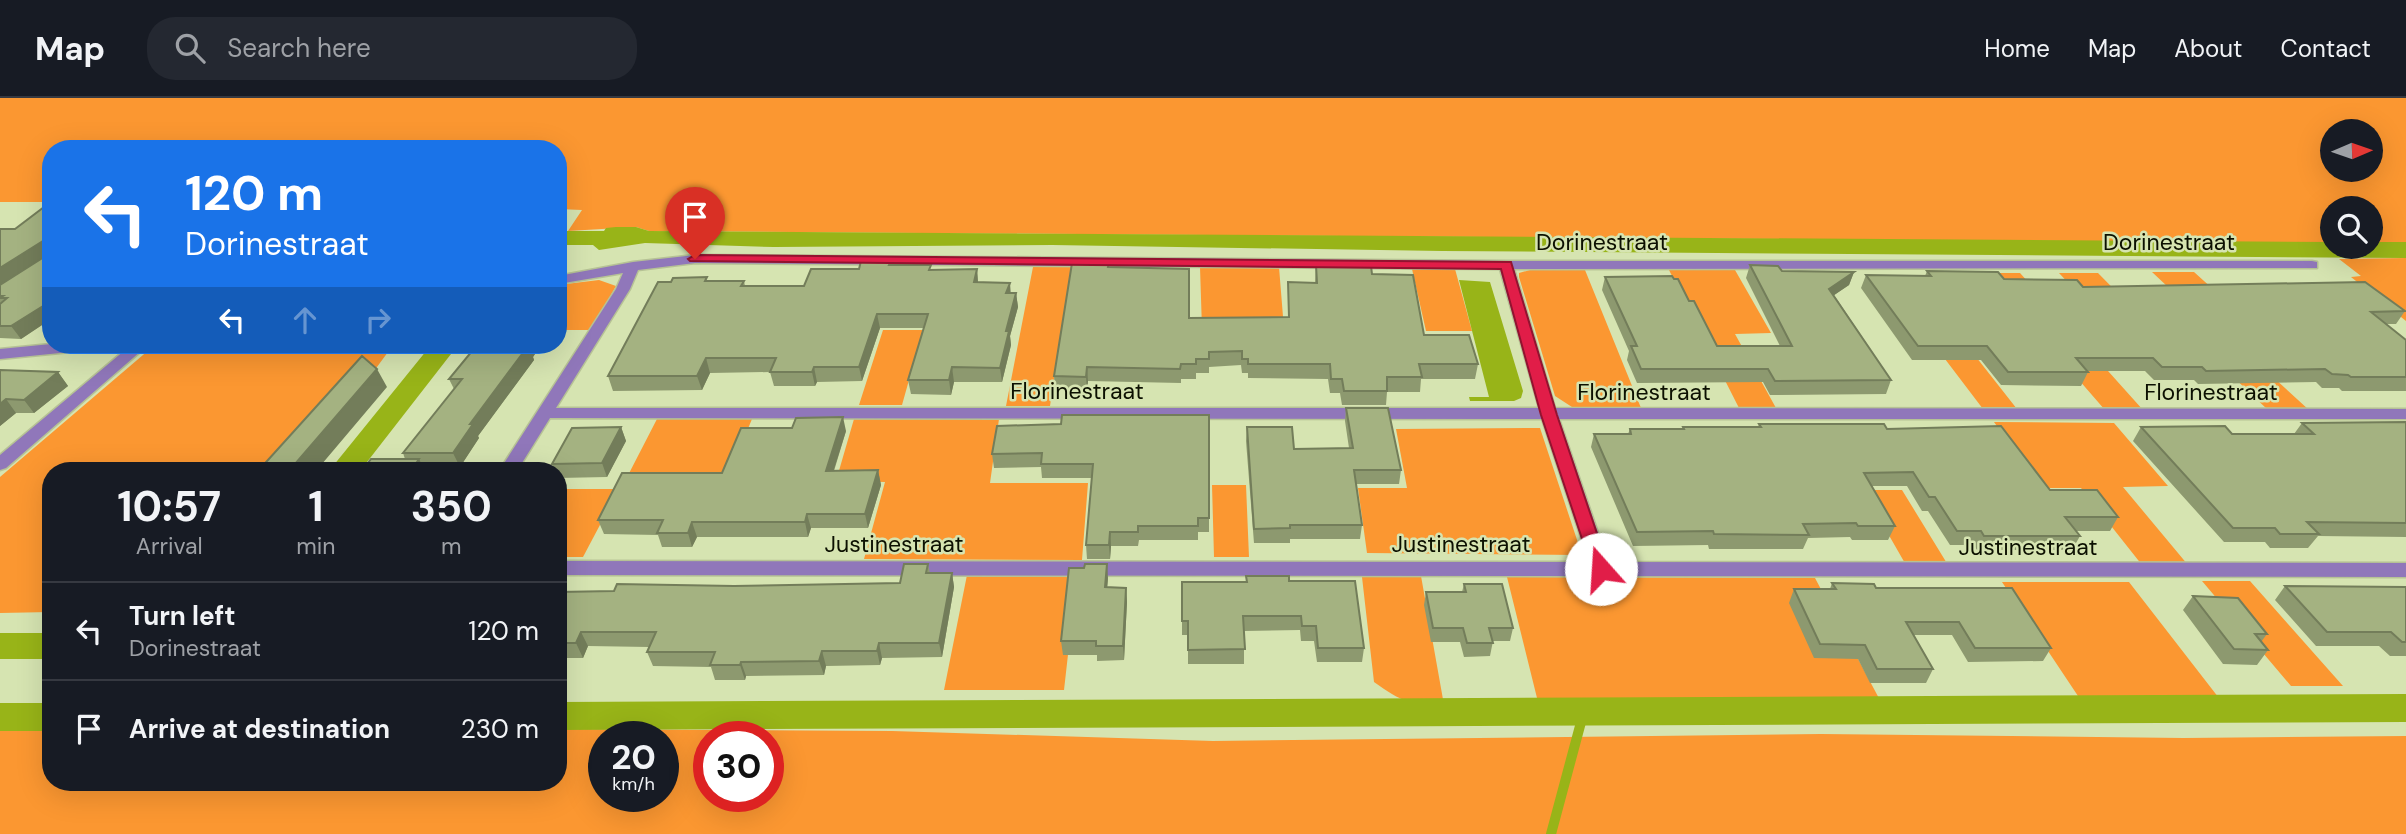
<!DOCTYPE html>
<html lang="en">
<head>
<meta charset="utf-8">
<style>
	:root { --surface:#171b24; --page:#242831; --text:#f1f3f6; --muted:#9ea1a6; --line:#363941 }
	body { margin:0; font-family:"DM Sans",sans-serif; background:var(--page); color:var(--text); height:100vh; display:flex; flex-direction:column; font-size:26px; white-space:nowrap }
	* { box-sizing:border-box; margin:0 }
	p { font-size:23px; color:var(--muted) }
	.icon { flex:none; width:38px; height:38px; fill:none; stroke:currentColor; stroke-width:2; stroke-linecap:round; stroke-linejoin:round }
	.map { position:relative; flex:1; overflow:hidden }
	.panel { position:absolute; left:42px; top:364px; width:525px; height:329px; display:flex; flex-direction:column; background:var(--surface); border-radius:28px; box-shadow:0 7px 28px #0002 }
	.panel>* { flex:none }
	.banner { position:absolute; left:42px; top:42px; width:525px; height:214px; border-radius:28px; box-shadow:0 7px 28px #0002; background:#1a73e8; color:#fff; overflow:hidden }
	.needle { width:46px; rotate:88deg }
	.buttons { position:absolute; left:2320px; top:21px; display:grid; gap:14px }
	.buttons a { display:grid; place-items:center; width:63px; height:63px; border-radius:50%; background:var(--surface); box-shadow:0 7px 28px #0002; font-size:35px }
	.speed { position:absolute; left:588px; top:623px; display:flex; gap:14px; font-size:35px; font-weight:700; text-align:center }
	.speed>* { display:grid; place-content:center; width:91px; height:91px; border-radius:50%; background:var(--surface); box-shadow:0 7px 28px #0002; line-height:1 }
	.speed small { font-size:18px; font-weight:400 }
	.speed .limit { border:10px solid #d22; background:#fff; color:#111 }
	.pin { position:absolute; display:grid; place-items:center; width:60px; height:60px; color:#fff; margin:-72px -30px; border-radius:50% 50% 50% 0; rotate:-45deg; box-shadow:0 0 7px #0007 }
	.pin .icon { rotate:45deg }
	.me { position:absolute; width:77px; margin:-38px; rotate:341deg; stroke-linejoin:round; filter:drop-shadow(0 0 5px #0008) }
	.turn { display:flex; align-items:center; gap:24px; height:147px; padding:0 28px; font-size:32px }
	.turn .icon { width:91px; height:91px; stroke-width:2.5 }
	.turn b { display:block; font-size:49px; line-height:60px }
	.lanes { display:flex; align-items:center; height:66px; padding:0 28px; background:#0003; justify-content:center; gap:35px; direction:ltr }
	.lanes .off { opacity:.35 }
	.eta { display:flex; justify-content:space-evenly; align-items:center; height:119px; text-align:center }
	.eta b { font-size:42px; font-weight:700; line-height:49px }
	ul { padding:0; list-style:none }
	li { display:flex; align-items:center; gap:21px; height:98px; padding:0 28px; border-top:2px solid var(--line) }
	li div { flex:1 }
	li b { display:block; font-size:26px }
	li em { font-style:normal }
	header { display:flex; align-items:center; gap:42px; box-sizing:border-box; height:98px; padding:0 35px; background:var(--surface); border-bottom:2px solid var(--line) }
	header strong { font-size:33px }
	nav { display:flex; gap:38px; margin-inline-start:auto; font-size:24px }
	.search { width:490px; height:63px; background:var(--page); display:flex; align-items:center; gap:18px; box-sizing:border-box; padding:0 24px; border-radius:28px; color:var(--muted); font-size:26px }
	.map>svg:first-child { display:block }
</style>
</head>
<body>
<header>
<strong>Map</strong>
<div class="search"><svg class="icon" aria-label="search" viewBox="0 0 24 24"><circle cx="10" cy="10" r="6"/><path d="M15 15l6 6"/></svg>Search here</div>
<nav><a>Home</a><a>Map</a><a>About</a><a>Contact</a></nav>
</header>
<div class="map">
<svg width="2406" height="736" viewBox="0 0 2406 736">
	<rect width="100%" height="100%" fill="#d6e4b1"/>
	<path fill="#fb9731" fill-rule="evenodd" d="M0,0H2406V146H2371V110H2333V145L649,133L636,129L568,133L582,112L558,111V51H51V104H0ZM2333,33H2371V72H2333Z
		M2406,160V223L2351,179L2361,178L2339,161Z
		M1033,169H1071L1050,308H1006Z
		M1200,169H1279L1284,231H1202Z
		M1412,171H1455L1472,233H1426Z
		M1530,172H1585L1641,310L1572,309L1555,298L1519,179V175Z
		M1669,172H1735L1771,235L1735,236L1776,310H1739Z
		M2152,174H2194L2263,236L2227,237L2309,312H2268L2188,236L2217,235Z
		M1986,175H2020L2143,312H2105Z
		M2059,175H2098L2159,237H2117Z
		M599,182L616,188L591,232H558V187Z
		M883,232H923L902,307H859Z
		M1926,236H1958L2017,311H1983Z
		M161,247H376L371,254H388L363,288L282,373H51V514L0,515V379L150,251Z
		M657,321H752L725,386L623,387Z
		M854,321H999L990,385H1088L1082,462L864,461L885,384L836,383Z
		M1994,324L2114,325L2168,388L2123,389L2188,467H2142L2081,390H2042Z
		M1540,330L1582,457L1367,455L1358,390H1407L1396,331Z
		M1212,387H1246L1249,459H1214Z
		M558,391H619L583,459H558Z
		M1863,392H1902L1948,467H1906Z
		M967,477H1077L1064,592H944Z
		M1421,478L1444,607C1410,607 1402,604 1374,584L1362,479Z
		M1507,479L1815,480L1882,606L1538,604Z
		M2202,483H2250L2343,588H2291Z
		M2002,484H2129L2222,604H2082Z
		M0,626L51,627V684H558V631L892,633L1213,643L1821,636L2184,640L2406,638V736H0ZM604,639H663V698H604ZM709,639H768V698H709Z"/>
	<path fill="#98b418" d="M616,129H636L649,133L2333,144V149H2371V144H2406V160L1442,153L1052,147L774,149L645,145L599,152L593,147H558V137L562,133H604L606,130Z
		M1459,182L1490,184L1523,293L1521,300L1514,303H1470L1469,299H1489Z"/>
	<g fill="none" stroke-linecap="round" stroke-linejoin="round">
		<path stroke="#98b418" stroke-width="10" d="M1551,736L1584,613"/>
		<path fill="#98b418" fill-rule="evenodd" d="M431,247H458L360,373H329Z
			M0,535H51V561H0Z
			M2406,596V624L558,632V604Z
			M0,605H51V633H0Z"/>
		<defs>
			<path id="minor" d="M695,157L1506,163H2312L2317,164V170L1514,171L1555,310L2406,311V321H1559L1608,464L2406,465V479L558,477V463L1589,464L1542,321L550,320L517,373H499L616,191L623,175L558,186V178L633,164ZM695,165L1500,171L1539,310H556L630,191L638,172Z
				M51,246L98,247L90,252L0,261V251Z
				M131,247H148L6,370L0,372V357Z"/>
		</defs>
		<use href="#minor" stroke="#b6c295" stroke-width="3"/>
		<use href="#minor" fill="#9077ba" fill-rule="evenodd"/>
	</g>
	<path fill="#8d996f" d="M51,106V221L21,241L0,240V131H15Z
		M891,163V167L931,172L977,171L978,184L1011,195H1016L1018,209L1010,238L1011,247L1002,284H954L951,297L911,296L908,282L924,230H880L862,283L817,284L815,288H774L770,274L710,275L702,292L613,293L608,278L708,183H744L745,188H804L859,171Z
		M1109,165V169L1189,220L1288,219V184L1315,185L1316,167L1372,176L1424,237L1478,266L1475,281H1421L1420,294H1387L1386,307H1342L1340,295H1330L1328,281L1248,280V275H1242L1241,267L1209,269V275H1196V281H1181V285L1088,283L1087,293H1055L1054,278Z
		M1750,167L1782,173L1854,174L1849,187L1834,197L1891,282L1886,296L1770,297L1763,284L1637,285L1627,262L1629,253L1602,192L1605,179L1674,181L1689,203L1717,248H1780L1746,180Z
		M1927,173L2004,181L2083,189L2405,213L2396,226H2386L2406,242V293H2342L2339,290H2322L2316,284L2198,286L2194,282H2154L2145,273H2087L2088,274L2081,288L2001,287L1981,262H1912L1861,190L1866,177L1925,178Z
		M477,247H541L533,259L534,262L478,338L479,340L460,369H423L405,361L403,355L454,291L449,281Z
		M0,272L58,274L68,288L34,315H16L0,328Z
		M1346,310L1401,372L1399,386H1356L1362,427L1360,441H1290V445H1254L1246,343L1247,329L1294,351L1349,350L1345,323Z
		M1209,317V434H1198V442H1139L1138,448H1111L1110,461H1087L1086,447L1092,380H1042L1041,369L994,370L992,356L1061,326Z
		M2406,324V439L2318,438L2308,450H2270L2265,444H2224L2133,343L2141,329L2232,336H2294L2302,325Z
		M1759,326L1887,331L2050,392L2118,419L2110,433H2076L2080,438L2072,452H1977L1974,447H1950L1928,413H1922L1907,388H1872L1895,428L1888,442H1852L1850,439L1808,440L1803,451H1709L1708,447L1633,448L1591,349L1594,336H1628L1630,331H1682L1683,329H1758Z
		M621,329L626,343L607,379L558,380V373H554L552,366Z
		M846,333L834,373L878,372L881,387L868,430H811L808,439H697L692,449H662L658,437L604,436L598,422Z
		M928,466L930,475H952L954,489L942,559L882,560L880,567L826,568L824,577L746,578L745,582H715L711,569L653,568L647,554L649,549L588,548L583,560H558V494L614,493L734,488L900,485Z
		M1108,480L1107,490H1126L1127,504L1124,562L1097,563V557H1063L1061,543Z
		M1289,483L1364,550L1362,564H1317L1314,543H1301L1300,532L1244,533V566H1188V537H1182V484Z
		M1832,485L1876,490L2051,550L2043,563L1968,564L1952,537H1914L1933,571L1926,585H1870L1858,561L1814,560L1789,505L1794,491H1830Z
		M1464,486L1513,530L1510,543H1493L1490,558L1464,559L1460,544H1431L1424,507L1426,494H1462Z
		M2285,488L2406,489V558H2390L2379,548H2316L2275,502Z
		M2193,498L2267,536L2261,544L2268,552L2257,567L2223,566L2183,512Z"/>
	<path fill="#737d5a" d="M43,143L51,154L0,188V170Z
		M977,171L978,185L974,184Z
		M1854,174L1849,187L1824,204L1829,191Z
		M1010,185L1011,199L1006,195Z
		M1016,195L1018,209L1010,238L1011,247L1002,284L1000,270L1006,233Z
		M48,205L51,209V221L21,241L11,228Z
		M877,216L880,230L862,283L859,269Z
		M527,247H541L533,259L534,262L478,338L479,340L460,369L453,355L470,326Z
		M706,260L710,275L702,292L697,278Z
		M814,269L817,284L815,288L812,274Z
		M952,269L954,284L951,297L949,282Z
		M1087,269L1088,283L1087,293L1086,279Z
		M377,271L387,289L316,373H289Z
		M58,274L68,288L34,315L24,302Z
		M6,301L16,315L0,328V306Z
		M843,319L846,333L829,387L826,373Z
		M621,329L626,343L607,379L602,365Z
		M419,361L425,373H411Z
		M878,372L881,387L868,430L865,416Z
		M807,416L811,430L808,439L805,424Z
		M692,424L697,439L692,449L688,435Z
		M1110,434L1111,448L1110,461L1109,447Z
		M1107,466L1108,480L1106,504L1105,489Z
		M952,475L954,489L942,559L939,545Z
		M1126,490L1127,504L1124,562L1123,548Z
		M581,534L588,548L583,560L576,545Z
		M879,545L882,560L880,567L877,553Z
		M822,553L826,568L824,577L819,563Z
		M741,564L746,578L745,582L740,567Z"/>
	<path fill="#a4b281" stroke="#737d5a" stroke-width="2" d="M48,106H51V205H48L11,228H0V206L7,200H0L3,198H0V187L44,159L43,143L0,170V131H15Z
		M861,163H891L889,167H931L929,172L977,171L974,184L1010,185L1006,195H1016L1006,233H1009L1000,270L952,269L949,282H908L928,216H877L859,269H814L812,274H770L776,260H706L697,278H608L658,184H671L673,180L707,179L705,183H744L741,188H804L811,171H859Z
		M1072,165H1109L1108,169L1189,171V220L1289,219L1288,184L1317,185L1316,167L1371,168L1372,176L1413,177L1424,237H1469L1478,266H1419L1422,279H1387V293H1344L1342,281H1331L1330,266H1248V261H1242V253L1209,254V261H1196V266H1181L1180,271L1087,269L1086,279L1054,278Z
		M1750,167L1778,168L1782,173L1854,174L1829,191L1891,282L1775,283L1768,271H1641L1631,248H1637L1605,179L1672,178L1674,181H1678L1689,203H1694L1717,248H1792Z
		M1927,173L1998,174L2004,181L2077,182L2083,189L2365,184L2405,213L2371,214L2406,242V279H2351L2348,277L2332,276L2325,271L2206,273L2202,269H2162L2153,260H2076L2088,274H2008L1987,248H1918L1866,177L1931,178Z
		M477,247H527L525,248H528L470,326H473L453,355H403L462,281H449Z
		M362,258L377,271L289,373H258Z
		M0,272L58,274L24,302L6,301L0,306Z
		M1346,310H1388L1401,372H1354L1362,427H1290V430L1254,431L1247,329H1292L1294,351L1353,350Z
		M1062,317H1209V420H1198V428H1138V434H1110L1109,447H1086L1093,366H1041L1042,355L992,356L997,328L1061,326Z
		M843,319L826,373L878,372L865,416H807L805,424H692L688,435H657L663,422H598L622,375H722L741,330H792L796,320Z
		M2406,324V425L2307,424L2319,436H2280L2275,430H2233L2141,329L2225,328L2232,336H2314L2302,325Z
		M1759,326H1884L1887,331L2001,328L2050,392H2097L2118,419H2065L2080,438H1984L1981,433H1957L1935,399H1929L1913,374L1864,375L1895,428H1858L1856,425L1803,426L1809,437L1714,436L1713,433L1637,434L1594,336H1631L1630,331H1684L1683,329H1761Z
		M621,329L602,365L552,366L572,330Z
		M371,361H419L411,373H362Z
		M904,466H928L926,475H952L939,545H879L877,553H822L819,563L741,564L740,567H710L715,554H647L656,534H581L576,545H558V494L614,493L617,486L734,488L900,485Z
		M1085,466H1107L1105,489L1126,490L1123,548H1096V543H1061L1069,470H1084Z
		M1246,478H1289V483H1355L1364,550H1318L1316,528H1302L1301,518H1243L1245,551L1188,552V523H1182V484H1247Z
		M1832,485L1874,486L1876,490H2012L2051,550H1975L1959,524H1906L1933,571H1877L1865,547L1820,546L1794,491H1836Z
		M1464,486H1502L1513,530H1489L1493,545H1467L1463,530H1433L1426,494H1466Z
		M2285,488L2406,489V544H2402L2391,534H2327Z
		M2193,498L2238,500L2267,536H2255L2268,552L2234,551Z"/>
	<path fill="#e11d48" stroke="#92132f" stroke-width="2" d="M695,157L1511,164L1557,317L1609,471L1601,477L1592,471L1541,317L1501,171L690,163L688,161Z"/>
	<g text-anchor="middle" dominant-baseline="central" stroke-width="5" stroke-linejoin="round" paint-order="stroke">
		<g font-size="23" fill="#0c1001" stroke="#d6e4b1">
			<text x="1602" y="144">Dorinestraat</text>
			<text x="2169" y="144">Dorinestraat</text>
			<text x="1077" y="293">Florinestraat</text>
			<text x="1644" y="294">Florinestraat</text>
			<text x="2211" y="294">Florinestraat</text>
			<text x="894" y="446">Justinestraat</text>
			<text x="1461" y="446">Justinestraat</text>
			<text x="2028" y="449">Justinestraat</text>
		</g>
	</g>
</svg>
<div class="buttons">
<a><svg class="needle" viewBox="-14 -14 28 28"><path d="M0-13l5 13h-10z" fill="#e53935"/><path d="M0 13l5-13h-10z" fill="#9ea1a6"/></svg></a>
<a><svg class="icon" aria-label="search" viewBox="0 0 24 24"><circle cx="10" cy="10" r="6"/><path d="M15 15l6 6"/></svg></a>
</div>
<div class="speed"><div>20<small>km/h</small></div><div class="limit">30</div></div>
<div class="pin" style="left:695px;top:161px;background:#d93025"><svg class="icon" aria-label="arrive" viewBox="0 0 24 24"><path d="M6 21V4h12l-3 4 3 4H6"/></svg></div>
<svg class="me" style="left:1601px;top:471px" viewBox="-20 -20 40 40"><circle r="19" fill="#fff"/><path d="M0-13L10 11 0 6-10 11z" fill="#e11d48"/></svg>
<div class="banner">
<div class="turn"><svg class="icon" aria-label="left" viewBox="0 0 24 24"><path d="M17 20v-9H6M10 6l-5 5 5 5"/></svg><div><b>120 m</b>Dorinestraat</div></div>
<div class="lanes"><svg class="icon" aria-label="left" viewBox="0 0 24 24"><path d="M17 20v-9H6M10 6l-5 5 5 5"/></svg><svg class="icon off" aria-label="ahead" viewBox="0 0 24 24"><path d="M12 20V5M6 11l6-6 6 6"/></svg><svg class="icon off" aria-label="right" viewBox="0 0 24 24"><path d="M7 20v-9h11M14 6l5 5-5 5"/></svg></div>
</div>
<section class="panel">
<div class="eta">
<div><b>10:57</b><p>Arrival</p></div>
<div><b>1</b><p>min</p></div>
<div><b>350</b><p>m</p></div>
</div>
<ul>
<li><svg class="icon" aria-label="left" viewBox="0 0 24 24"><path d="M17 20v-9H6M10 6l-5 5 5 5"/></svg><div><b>Turn left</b><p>Dorinestraat</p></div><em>120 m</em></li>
<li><svg class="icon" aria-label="arrive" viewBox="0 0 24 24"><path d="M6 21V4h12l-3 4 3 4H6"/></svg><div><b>Arrive at destination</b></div><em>230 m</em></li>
</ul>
</section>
</div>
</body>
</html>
